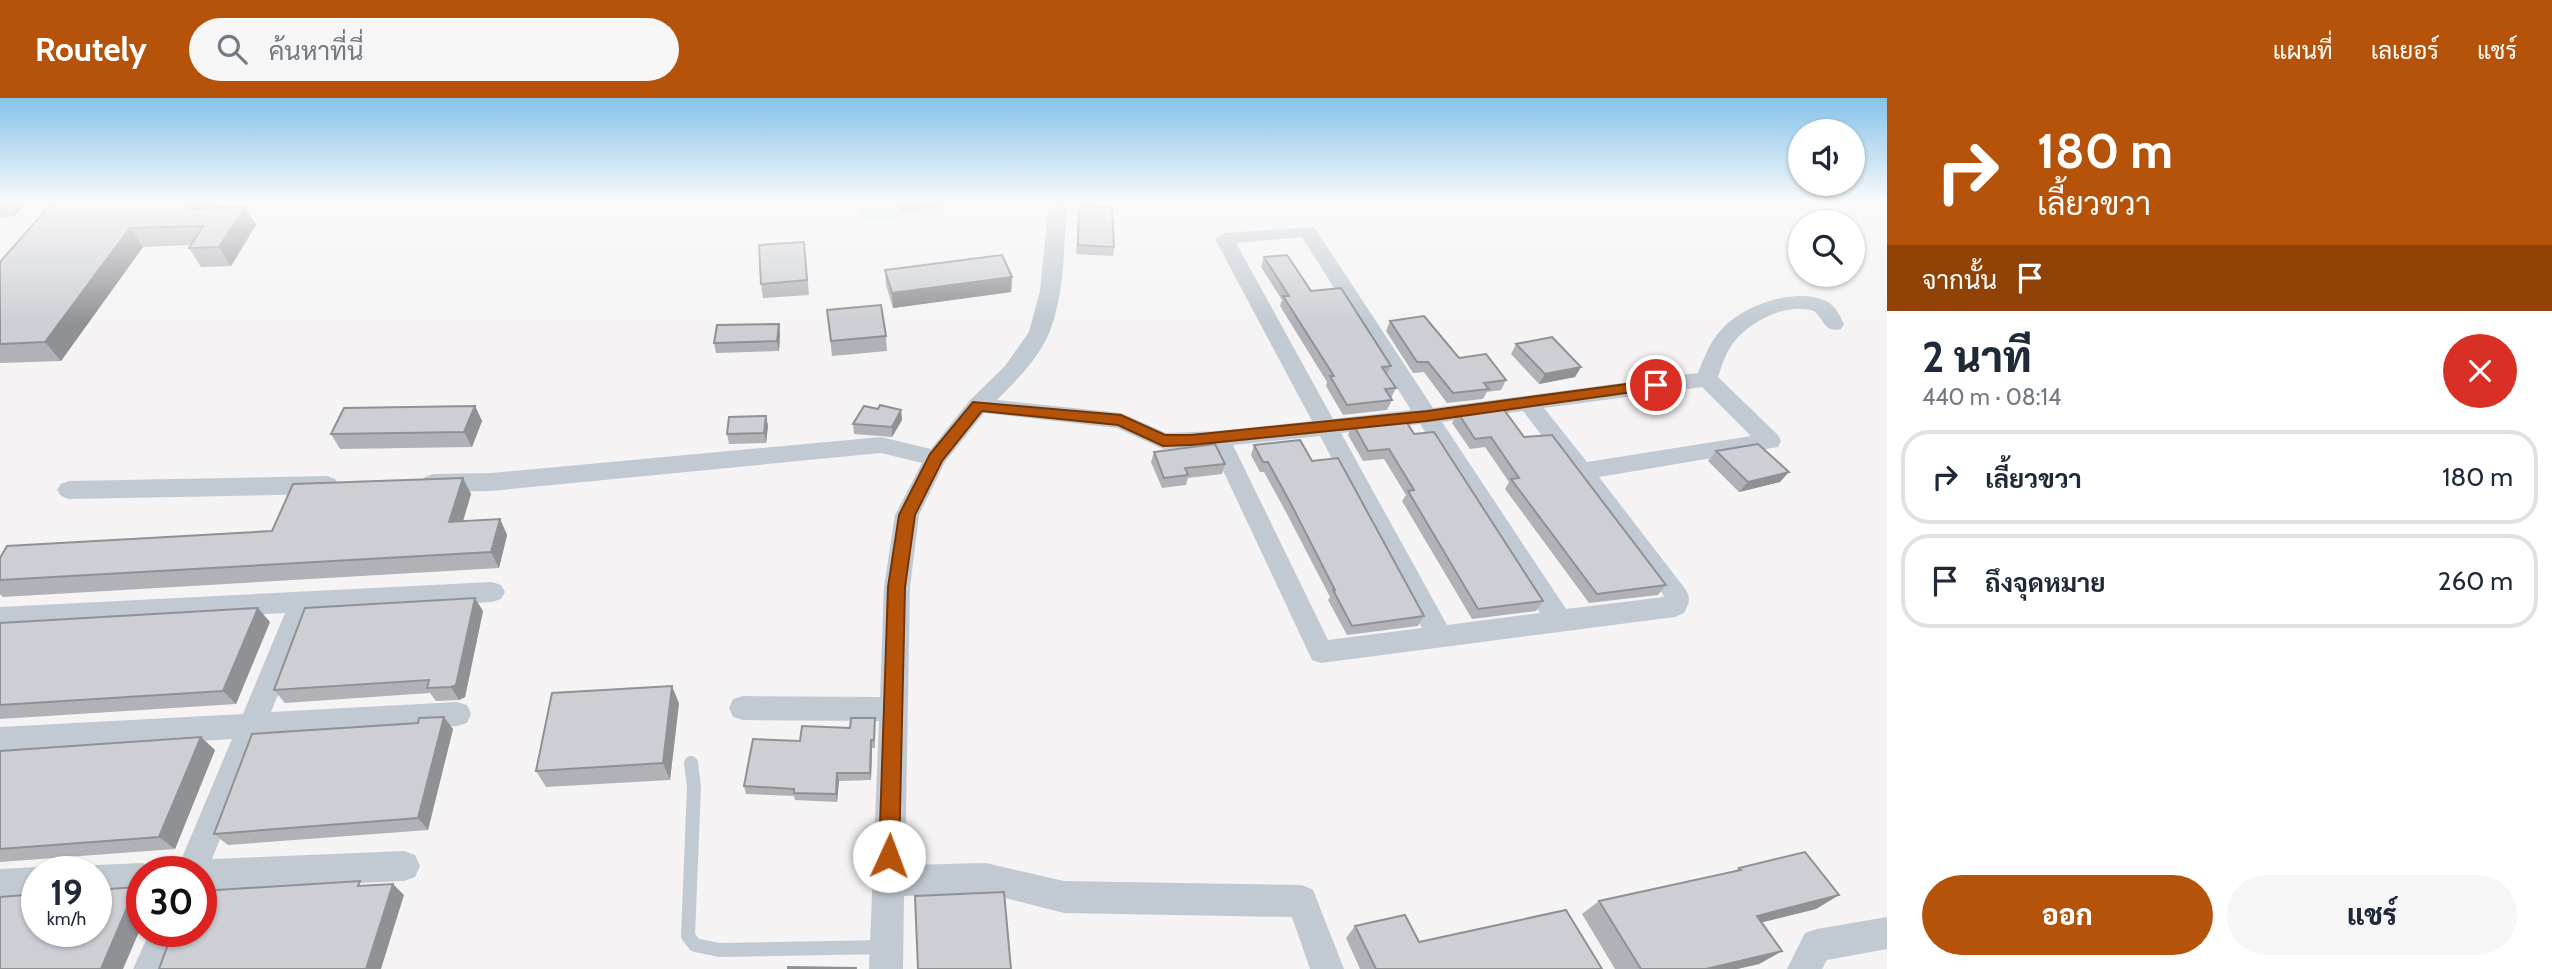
<!DOCTYPE html>
<html lang="th">
<head>
<meta charset="utf-8">
<style>
	:root { --surface:#fff; --page:#f6f6f7; --text:#1f2937; --muted:#747a83; --line:#e0e1e3; --accent:#b45309 }
	body { margin:0; font-family:Cabin,Sarabun,sans-serif; background:var(--page); color:var(--text); height:100vh; display:flex; flex-direction:column; font-size:26px; white-space:nowrap }
	* { box-sizing:border-box; margin:0 }
	p { font-size:23px; color:var(--muted) }
	.icon { flex:none; width:38px; height:38px; fill:none; stroke:currentColor; stroke-width:2; stroke-linecap:round; stroke-linejoin:round }
	.map { position:relative; flex:1; overflow:hidden }
	.drawer { display:flex; flex-direction:column; background:var(--surface); width:665px }
	.drawer>* { flex:none }
	.top-card { background:#b45309; color:#fff; overflow:hidden }
	.buttons { position:absolute; left:1788px; top:21px; display:grid; gap:14px }
	.buttons a { display:grid; place-items:center; width:77px; height:77px; border-radius:50%; background:var(--surface); box-shadow:0 2px 5px #0004; font-size:35px }
	.speed { position:absolute; left:21px; top:758px; display:flex; gap:14px; font-size:35px; font-weight:700; text-align:center }
	.speed>* { display:grid; place-content:center; width:91px; height:91px; border-radius:50%; background:var(--surface); box-shadow:0 2px 5px #0004; line-height:1 }
	.speed small { font-size:18px; font-weight:400 }
	.speed .limit { border:10px solid #d22; background:#fff; color:#111 }
	.pin { position:absolute; display:grid; place-items:center; width:60px; height:60px; color:#fff; margin:-30px; border:4px solid #fff; border-radius:50%; box-shadow:0 2px 7px #0007 }
	.me { position:absolute; width:77px; margin:-38px; rotate:2deg; stroke-linejoin:round; filter:drop-shadow(0 0 5px #0008) }
	.turn { display:flex; align-items:center; gap:24px; height:147px; padding:0 35px; font-size:32px }
	.turn .icon { width:91px; height:91px; stroke-width:2.5 }
	.turn b { display:block; font-size:49px; line-height:60px }
	.then { display:flex; align-items:center; height:66px; padding:0 35px; background:#0003; gap:14px; font-size:26px }
	.round { display:grid; place-items:center; flex:none; width:74px; height:74px; border-radius:37px; background:var(--page) }
	.overview { display:flex; align-items:center; justify-content:space-between; height:119px; padding:0 35px }
	h1 { font-size:42px; font-weight:800; line-height:52px }
	.cta { display:flex; gap:14px; margin-top:auto; padding:14px 35px }
	.cta a { flex:1; height:80px; border-radius:42px; background:var(--accent); color:#fff; font-size:28px; font-weight:800; line-height:80px; text-align:center }
	.cta a+a { background:var(--page); color:var(--text) }
	ul { padding:0; list-style:none }
	li { display:flex; align-items:center; gap:21px; height:94px; margin:0 14px 10px; padding:0 21px; border:4px solid var(--line); border-radius:28px }
	li div { flex:1 }
	li b { display:block; font-size:26px }
	li em { font-style:normal }
	header { display:flex; align-items:center; gap:42px; box-sizing:border-box; height:98px; padding:0 35px; background:var(--accent); color:#fff }
	header strong { font-size:33px }
	nav { display:flex; gap:38px; margin-inline-start:auto; font-size:24px }
	.search { width:490px; height:63px; background:var(--page); display:flex; align-items:center; gap:18px; box-sizing:border-box; padding:0 24px; border-radius:38px; color:var(--muted); font-size:26px }
	main { display:flex; flex:1; min-height:0 }
	.map>svg:first-child { display:block }
</style>
</head>
<body>
<header>
<strong>Routely</strong>
<div class="search"><svg class="icon" aria-label="search" viewBox="0 0 24 24"><circle cx="10" cy="10" r="6"/><path d="M15 15l6 6"/></svg>ค้นหาที่นี่</div>
<nav><a>แผนที่</a><a>เลเยอร์</a><a>แชร์</a></nav>
</header>
<main>
<div class="map">
<svg width="1887" height="871" viewBox="0 0 1887 871">
	<rect width="100%" height="100%" fill="#f5f3f3"/>
	<path fill="#c3f1d5" d="M859,104H995L887,122L863,121Z"/>
	<g fill="none" stroke-linecap="round" stroke-linejoin="round">
		<path stroke="#c1cad2" stroke-width="14" d="M691,665L694,689L688,838L695,847L719,852L886,849"/>
		<path fill="#c1cad2" fill-rule="evenodd" d="M1049,104H1067C1064,146 1065,193 1050,233C1040,259 1016,283 997,302L1121,315L1166,335L1219,333L1312,323L1215,141L1224,135L1314,129L1433,310L1698,275C1704,260 1710,243 1722,231C1744,207 1796,188 1828,204C1836,209 1840,218 1844,226L1841,231C1824,235 1825,222 1814,213C1788,204 1750,223 1734,244C1726,254 1722,267 1718,279L1778,337L1781,343L1778,349L1599,379L1686,492C1691,501 1689,506 1684,515L1675,519L1321,565L1312,562L1212,349L1163,351L1117,330L984,315L945,364L919,417L910,489L905,767L986,765L1064,783L1302,787L1313,792L1344,871H1310L1292,819L1064,815L986,795L904,798L903,871H869L879,623L743,622L733,619L729,610L733,601L743,598L880,599L884,489L895,417L922,365L881,355L491,393L433,394L425,391L421,385L425,379L433,376L491,375L881,339L931,351L970,302L1005,268L1029,234L1040,193ZM1302,139L1411,312L1333,321L1236,145ZM1702,289L1751,338L1587,364L1544,310ZM1523,313L1662,495L1664,499L1566,511L1442,324ZM1420,326L1540,515L1447,527L1341,335ZM1320,338L1422,530L1328,542L1233,347Z
			M327,378L335,381L339,387L335,393L327,396L69,401L61,398L57,392L61,386L69,383Z
			M492,484L501,487L505,494L501,501L492,504L312,514L271,614L457,604L467,607L471,616L467,625L457,628L261,640L212,761L404,753L415,757L420,768L415,779L404,783L201,792V774H176L232,641L0,655V629L243,616L285,515L0,531V509Z
			M142,765L153,769L155,774H142V795L96,797V774H84L96,767Z
			M37,769L48,774H37V799L0,801V771Z
			M1887,819V851L1827,862L1822,871H1787L1805,835L1817,831Z
			M150,833H182L167,871H133Z"/>
	</g>
	<path fill="#b0b2b7" d="M0,104H27L15,118L0,119Z
		M53,104H217L212,110L245,109L256,127L231,168L201,169L189,150L191,147L143,149L61,263L0,265V164Z
		M896,104H957L901,114Z
		M1079,108L1114,149L1113,158L1076,156Z
		M804,144L809,197L763,200L761,186Z
		M1264,159L1311,193L1391,268L1387,276L1396,290L1391,300L1392,302L1387,312L1343,317L1326,288L1327,284L1280,208L1282,202L1261,169Z
		M885,172L1012,179L1011,194L893,210L886,187Z
		M827,212L886,238L887,253L832,258Z
		M1390,223L1459,260L1506,282L1501,292L1487,294L1483,301L1447,305L1424,274L1413,275L1386,233Z
		M779,226L780,236L779,253L716,255L714,245Z
		M1516,246L1581,269L1575,279L1539,286L1511,256Z
		M475,308L482,323L472,349L340,351L331,336Z
		M878,311L901,312L902,322L892,339L854,336L853,326Z
		M1458,315L1524,339L1666,487L1658,497L1589,505L1505,391L1509,384L1485,349L1470,351L1452,325Z
		M766,318L768,328L766,345L729,346L727,336Z
		M1353,326L1414,336L1543,503L1536,513L1472,521L1402,403L1406,397L1384,361L1363,363L1348,337Z
		M1254,347L1312,363L1424,518L1418,528L1347,537L1328,502L1330,499L1287,416L1264,374H1260L1251,357Z
		M1716,353L1780,384L1739,394L1708,363Z
		M1154,354L1225,366L1222,376L1188,380L1186,387L1162,390L1151,364Z
		M463,380L471,396L463,423L500,421L507,437L499,470L3,499L0,496V460L272,433Z
		M483,513L465,599L459,602L436,603L430,595L285,605L274,592Z
		M270,524L236,606L0,621V525Z
		M679,605L670,682L546,689L536,673Z
		M875,620V650H872L871,682L839,683L837,704L795,702L794,698L746,696L744,688L800,643L850,630Z
		M453,631L428,732L228,747L214,736Z
		M215,652L175,751L0,764V653Z
		M1739,770L1839,797L1816,811L1761,824L1782,853L1759,866L1737,871H1615L1582,816L1599,803L1733,774Z
		M1355,828L1419,844L1602,871H1360L1346,840Z"/>
	<path fill="#909195" d="M14,104H27L15,118L8,110Z
		M192,104H217L198,130L187,111Z
		M901,104H957L901,114Z
		M245,109L256,127L231,168L219,149Z
		M130,130L143,149L61,263L45,244Z
		M1012,179L1011,194L893,210L892,195Z
		M779,226L780,236L779,253L777,243Z
		M1581,269L1575,279L1539,286L1545,276Z
		M475,308L482,323L472,349L464,334Z
		M901,312L902,322L892,339V329Z
		M766,318L768,328L766,345L764,335Z
		M1789,374L1780,384L1739,394L1748,384Z
		M463,380L471,396L458,440L449,424Z
		M500,421L507,437L499,470L491,454Z
		M475,500L483,513L465,599L459,602L451,589Z
		M258,510L270,524L236,606L223,593Z
		M672,588L679,605L670,682L663,665Z
		M444,619L453,631L428,732L418,720Z
		M201,639L215,652L175,751L159,739Z
		M871,642L872,650L871,682L870,675Z
		M837,675L839,683L837,704L836,696Z
		M393,786L404,797L381,871H366Z
		M136,789L142,792V827L123,871H101Z
		M1839,797L1816,811L1735,831L1757,818Z
		M1782,853L1759,866L1737,871H1706Z"/>
	<path fill="#cdcfd5" stroke="#909195" stroke-width="2" d="M0,104H14L8,110L0,111Z
		M53,104H192L187,111L245,109L219,149L189,150L203,128L130,130L45,244L0,246V164Z
		M1079,108L1112,109L1114,149L1078,147Z
		M804,144L807,182L761,186L759,147Z
		M1002,157L1012,179L892,195L885,172Z
		M1287,157L1311,193L1341,190L1391,268L1382,269L1396,290L1385,291L1392,302L1347,307L1330,278H1334L1283,198H1289L1264,159Z
		M881,207L886,238L831,243L827,212Z
		M1424,218L1459,260L1486,256L1506,282L1484,285L1489,291L1453,295L1428,264H1417L1390,223Z
		M779,226L777,243L714,245L717,227Z
		M1552,239L1581,269L1545,276L1516,246Z
		M880,307L901,312L892,329L853,326L864,308L878,311Z
		M475,308L464,334L331,336L344,310Z
		M1502,309L1524,339L1552,337L1666,487L1597,496L1511,381L1519,380L1491,339L1475,341L1458,315Z
		M766,318L764,335L727,336L729,319Z
		M1404,320L1414,336L1434,334L1543,503L1478,511L1408,393L1414,392L1389,351L1368,353L1353,326Z
		M1300,342L1312,363L1338,360L1424,518L1352,528L1333,492H1335L1291,406L1268,364H1263L1254,347Z
		M1215,346L1225,366L1185,370L1188,377L1164,380L1154,354Z
		M1758,346L1789,374L1748,384L1716,353Z
		M463,380L449,424L500,421L491,454L0,482V460L7,448L272,433L293,386Z
		M475,500L456,587L451,589L427,590L429,582L274,592L305,510Z
		M258,510L223,593L0,607V525Z
		M672,588L663,665L536,673L552,595Z
		M444,619L418,720L214,736L252,636L418,625L419,620Z
		M851,620H875L874,642H871L870,675H837L836,696L794,695V691L744,688L753,641L800,643L802,628L850,630Z
		M201,639L159,739L0,751V653Z
		M1805,754L1839,797L1757,818L1782,853L1706,871H1641L1599,803L1741,772L1739,770Z
		M360,783L358,788L393,786L366,871H159L173,833H201V793Z
		M136,789L101,871H0V799L37,796V833H96V792Z
		M1004,794L1011,871H918L915,798Z
		M1566,812L1602,871H1376L1355,828L1405,817L1419,844Z
		M788,869L856,870V871H788Z"/>
	<linearGradient id="sky" x2="0" y2="1"><stop stop-color="#85c3ea"/><stop offset="0.46" stop-color="#fafafa"/><stop offset="1" stop-color="#fafafa" stop-opacity="0"/></linearGradient>
	<rect width="1887" height="226" fill="url(#sky)"/>
	<path fill="#b45309" stroke="#753606" stroke-width="2" d="M1656,282L1663,287L1661,290L1427,323L1191,347L1163,348L1118,327L982,313L942,363L915,417L905,489L899,758L896,765L889,768L882,765L879,758L888,489L899,417L930,356L973,304L1121,317L1165,337H1191L1427,313Z"/>
</svg>
<div class="buttons">
<a><svg class="icon" aria-label="sound" viewBox="0 0 24 24"><path d="M4 9h4l5-4v14l-5-4H4zM17 9q2 3 0 6"/></svg></a>
<a><svg class="icon" aria-label="search" viewBox="0 0 24 24"><circle cx="10" cy="10" r="6"/><path d="M15 15l6 6"/></svg></a>
</div>
<div class="speed"><div>19<small>km/h</small></div><div class="limit">30</div></div>
<div class="pin" style="left:1656px;top:287px;background:#d93025"><svg class="icon" aria-label="arrive" viewBox="0 0 24 24"><path d="M6 21V4h12l-3 4 3 4H6"/></svg></div>
<svg class="me" style="left:889px;top:758px" viewBox="-20 -20 40 40"><circle r="19" fill="#fff"/><path d="M0-13L10 11 0 6-10 11z" fill="#b45309"/></svg>
</div>
<section class="drawer">
<div class="top-card">
<div class="turn"><svg class="icon" aria-label="right" viewBox="0 0 24 24"><path d="M7 20v-9h11M14 6l5 5-5 5"/></svg><div><b>180 m</b>เลี้ยวขวา</div></div>
<div class="then">จากนั้น<svg class="icon" aria-label="arrive" viewBox="0 0 24 24"><path d="M6 21V4h12l-3 4 3 4H6"/></svg></div>
</div>
<div class="overview"><div><h1>2 นาที</h1><p>440 m · 08:14</p></div><a class="round" style="background:#d93025;color:#fff"><svg class="icon" aria-label="close" viewBox="0 0 24 24"><path d="M6 6l12 12M18 6L6 18"/></svg></a></div>
<ul>
<li><svg class="icon" aria-label="right" viewBox="0 0 24 24"><path d="M7 20v-9h11M14 6l5 5-5 5"/></svg><div><b>เลี้ยวขวา</b></div><em>180 m</em></li>
<li><svg class="icon" aria-label="arrive" viewBox="0 0 24 24"><path d="M6 21V4h12l-3 4 3 4H6"/></svg><div><b>ถึงจุดหมาย</b></div><em>260 m</em></li>
</ul>
<div class="cta"><a>ออก</a><a>แชร์</a></div>
</section>
</main>
</body>
</html>
